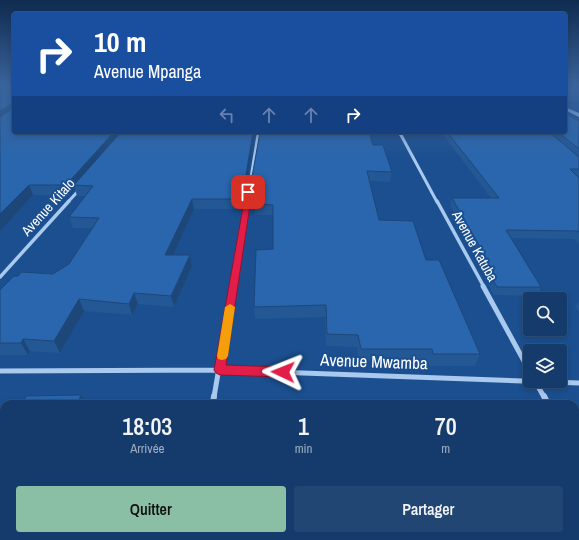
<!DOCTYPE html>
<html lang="fr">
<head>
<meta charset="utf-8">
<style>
	:root { --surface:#143b6b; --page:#214673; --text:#f1f3f6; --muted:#9dadc1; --line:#33557e; --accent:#8abfa5 }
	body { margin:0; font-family:"Archivo Narrow",sans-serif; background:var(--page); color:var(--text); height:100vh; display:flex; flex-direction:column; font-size:15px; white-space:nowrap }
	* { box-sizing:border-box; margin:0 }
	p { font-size:13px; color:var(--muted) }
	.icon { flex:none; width:22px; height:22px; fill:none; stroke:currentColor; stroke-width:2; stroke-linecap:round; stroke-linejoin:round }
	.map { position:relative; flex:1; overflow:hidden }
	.side { position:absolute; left:0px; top:400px; width:579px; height:140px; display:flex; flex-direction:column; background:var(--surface); border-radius:12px 12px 0 0; box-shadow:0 2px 6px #0003,0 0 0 1px var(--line) }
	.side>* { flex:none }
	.banner { position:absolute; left:12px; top:12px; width:555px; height:122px; border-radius:4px; box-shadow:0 2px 6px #0003,0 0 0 1px var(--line); background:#1a4fa0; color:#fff; overflow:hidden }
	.buttons { position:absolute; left:523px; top:292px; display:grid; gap:8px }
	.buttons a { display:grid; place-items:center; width:44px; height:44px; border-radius:4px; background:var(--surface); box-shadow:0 2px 6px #0003,0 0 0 1px var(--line); font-size:20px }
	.pin { position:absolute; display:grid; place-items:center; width:34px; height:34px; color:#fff; margin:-17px; border-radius:8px; box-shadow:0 2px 6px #0006 }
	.me { position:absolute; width:44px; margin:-22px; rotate:272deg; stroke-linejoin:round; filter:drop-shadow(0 0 3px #0008) }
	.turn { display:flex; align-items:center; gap:14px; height:84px; padding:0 16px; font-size:18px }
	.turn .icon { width:52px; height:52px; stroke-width:2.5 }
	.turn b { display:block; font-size:28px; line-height:34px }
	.lanes { display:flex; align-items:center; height:38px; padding:0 16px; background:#0003; justify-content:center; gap:20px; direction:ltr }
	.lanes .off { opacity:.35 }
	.eta { display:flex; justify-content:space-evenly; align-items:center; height:68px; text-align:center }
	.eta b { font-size:24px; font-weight:600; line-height:28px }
	.primary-button { display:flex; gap:8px; margin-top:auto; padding:8px 16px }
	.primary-button a { flex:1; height:46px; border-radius:4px; background:var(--accent); color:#111; font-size:16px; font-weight:600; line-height:46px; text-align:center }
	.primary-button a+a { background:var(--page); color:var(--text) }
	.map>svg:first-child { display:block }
</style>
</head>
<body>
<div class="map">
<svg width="579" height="540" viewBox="0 0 579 540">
	<rect width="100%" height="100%" fill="#1b4f8f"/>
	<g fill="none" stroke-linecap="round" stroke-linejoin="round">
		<path fill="#9cc4f0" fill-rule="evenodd" d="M565,107L579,113V117L565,110Z"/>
		<path stroke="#a9c9ee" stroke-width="2" d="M399,132L401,136
			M258,136L259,132"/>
		<path stroke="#a9c9ee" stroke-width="3" d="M401,135L437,202
			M68,202L80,189
			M247,202L258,135"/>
		<path stroke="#a9c9ee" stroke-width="3.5" d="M437,201L484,287
			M0,277L69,201
			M233,287L247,201"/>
		<path stroke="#a9c9ee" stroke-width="5" d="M483,286L530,372
			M0,371L220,370L579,383
			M535,381L544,397
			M214,397L233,286"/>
		<path stroke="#a9c9ee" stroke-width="6" d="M544,396L548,404
			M213,404L214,396
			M575,453L579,460
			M188,540L189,536"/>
	</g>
	<path fill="#245895" d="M0,85H14V132L255,135L242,209H194L173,255H190L192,266L174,307L138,304L132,315L84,311L60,353L30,351L28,355H0V290L18,276L53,274L69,264L92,228H73L69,217L86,196H77L75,189L70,196L33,195L0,231Z
		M565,85H579V101L565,102Z
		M579,121V176H577L579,178V244L574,239L511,238L541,287L537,296L494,295L481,271L483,265L450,205L452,198H491L441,132H565Z
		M373,145L392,172L390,182L369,181L379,220L426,260L480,354L475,366H430L428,361H359L357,347L326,346L325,317L255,319L254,307L273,249V215H255V209H249L248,199Z
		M579,301V312L575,307Z
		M0,415H4V499H0Z
		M417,536H531L532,540H417Z"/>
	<path fill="#1d4779" d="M11,104L14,113L0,122V111Z
		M114,132H124L74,185L75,189L70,196L66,185Z
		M253,132H257L255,135L242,209V199Z
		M29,185L33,195L0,231V214Z
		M192,199L194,209L168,266L165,255Z
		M190,255L192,266L174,307L171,296Z
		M134,293L138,304L132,315L129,304Z
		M79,299L84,311L60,353L54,341Z
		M23,339L30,351L28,355L21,343Z
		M81,395L85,404H77Z"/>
	<path fill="#2a66ad" stroke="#1d4779" d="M0,85H14V132H114L66,185H29L0,214V117L12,109L13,106L11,104L0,111Z
		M565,85H579V96H565Z
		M565,113L579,121V149L558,132H565Z
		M121,132H253L242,199H192L165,255H190L171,296L134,293L129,304L79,299L54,341L23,339L21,343H0V290L14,276H18L21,272L53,274L69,264L99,218L69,217L93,186L74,185Z
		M260,132H369L373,145H383L392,172L367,171L379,220L413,221L426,260H439L480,354H433L432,349H361L358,335L327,334L326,305L254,307L256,250L273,249V205L255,204L256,199H248Z
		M447,132H549L579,157V169H570L579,178V232L577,231L506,230L541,287H497L484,263H489L452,198H499Z
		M81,395L77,404H22L26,396Z
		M0,415H4V488H0Z
		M424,536H531L532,540H424Z"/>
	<linearGradient id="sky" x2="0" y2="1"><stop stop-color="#0f2b4f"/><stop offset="0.53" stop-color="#39639b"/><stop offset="1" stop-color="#39639b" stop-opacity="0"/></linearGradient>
	<rect width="579" height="160" fill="url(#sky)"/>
	<path fill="#e11d48" stroke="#92132f" d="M246,190H251L252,192L226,365L283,367L287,369L289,372L287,376L283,377L220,375L216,373L214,370Z"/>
	<path fill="#f59e0b" d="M230,304L235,307L228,356L226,359L222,360L218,359L217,356L225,307Z"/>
	<g text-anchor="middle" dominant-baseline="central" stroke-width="4" stroke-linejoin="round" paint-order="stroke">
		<g font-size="14" fill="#fff" stroke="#1b4f8f">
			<text transform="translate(48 207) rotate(-48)">Avenue Kitalo</text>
			<text transform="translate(475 246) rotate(61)">Avenue Katuba</text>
		</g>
		<g font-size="17" fill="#fff" stroke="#1b4f8f">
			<text transform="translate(374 361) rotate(2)">Avenue Mwamba</text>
		</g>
	</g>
</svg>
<div class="buttons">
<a><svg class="icon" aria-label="search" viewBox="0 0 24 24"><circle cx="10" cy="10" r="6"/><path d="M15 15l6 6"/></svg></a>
<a><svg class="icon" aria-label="layers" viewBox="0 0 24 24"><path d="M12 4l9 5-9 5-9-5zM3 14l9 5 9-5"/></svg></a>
</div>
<div class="pin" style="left:248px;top:192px;background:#d93025"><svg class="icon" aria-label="arrive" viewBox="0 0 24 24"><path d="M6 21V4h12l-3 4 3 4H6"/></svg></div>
<svg class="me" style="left:283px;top:372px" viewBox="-20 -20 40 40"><path d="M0-17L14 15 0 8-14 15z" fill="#e11d48" stroke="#fff" stroke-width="4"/></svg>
<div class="banner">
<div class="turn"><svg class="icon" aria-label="right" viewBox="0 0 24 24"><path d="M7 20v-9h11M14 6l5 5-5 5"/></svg><div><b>10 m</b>Avenue Mpanga</div></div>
<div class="lanes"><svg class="icon off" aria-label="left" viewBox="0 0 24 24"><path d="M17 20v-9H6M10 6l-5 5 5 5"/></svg><svg class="icon off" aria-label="ahead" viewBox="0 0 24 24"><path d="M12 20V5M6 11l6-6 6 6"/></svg><svg class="icon off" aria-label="ahead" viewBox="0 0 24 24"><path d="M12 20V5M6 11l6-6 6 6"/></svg><svg class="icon" aria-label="right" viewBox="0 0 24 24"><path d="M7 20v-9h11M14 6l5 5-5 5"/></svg></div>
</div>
<section class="side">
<div class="eta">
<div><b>18:03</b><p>Arrivée</p></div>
<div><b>1</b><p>min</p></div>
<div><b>70</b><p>m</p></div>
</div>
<div class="primary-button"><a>Quitter</a><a>Partager</a></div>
</section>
</div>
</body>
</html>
